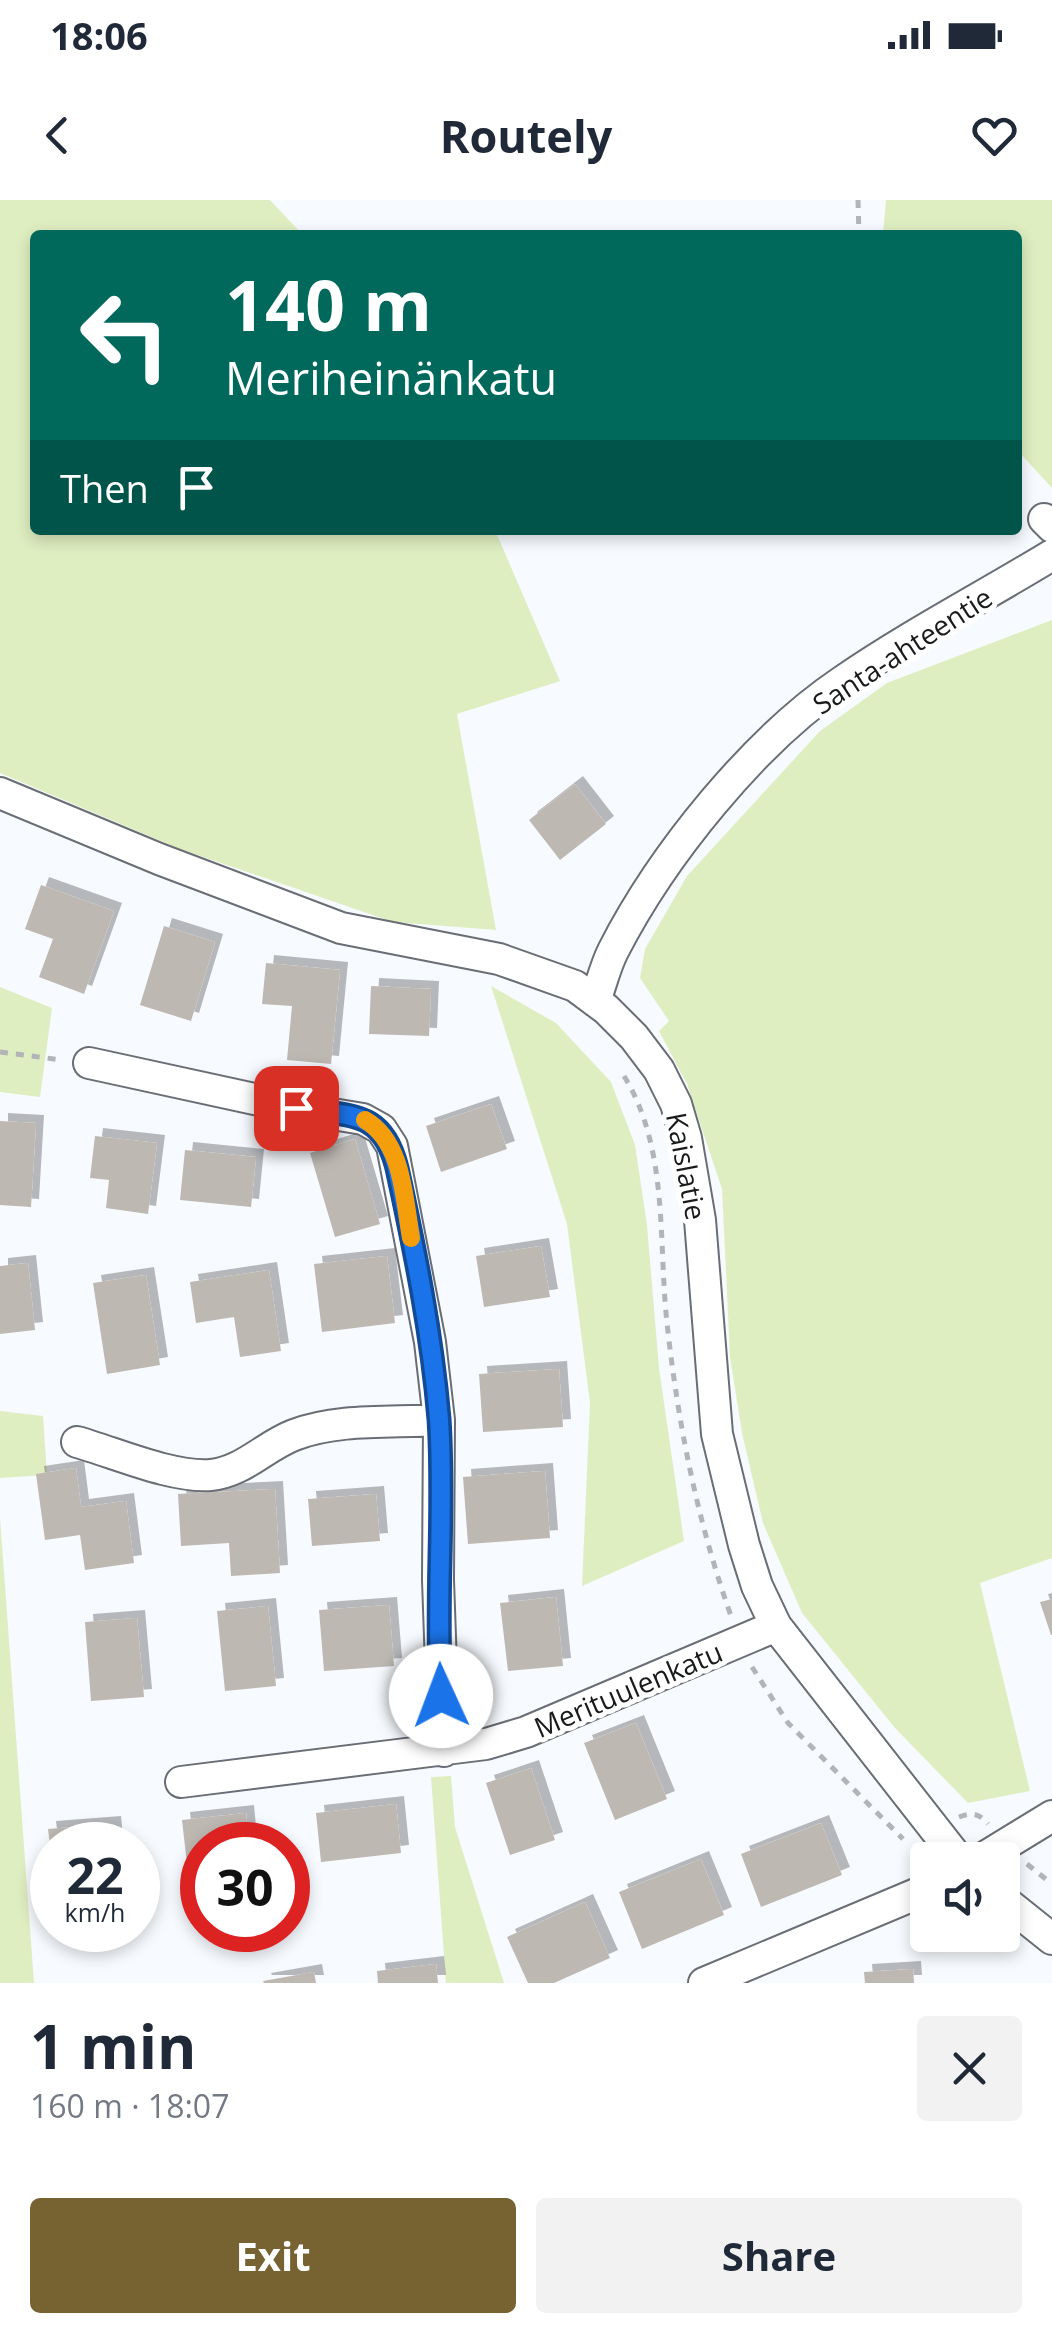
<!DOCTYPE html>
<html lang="en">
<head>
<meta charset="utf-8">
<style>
	:root { --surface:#fff; --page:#f2f2f3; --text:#1f2937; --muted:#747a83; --accent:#766331 }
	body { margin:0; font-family:"Open Sans",sans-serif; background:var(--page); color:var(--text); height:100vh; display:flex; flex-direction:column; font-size:38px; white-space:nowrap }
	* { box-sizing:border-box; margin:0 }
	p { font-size:32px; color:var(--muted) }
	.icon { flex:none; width:55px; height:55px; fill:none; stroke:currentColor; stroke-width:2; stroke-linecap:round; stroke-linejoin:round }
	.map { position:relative; height:1783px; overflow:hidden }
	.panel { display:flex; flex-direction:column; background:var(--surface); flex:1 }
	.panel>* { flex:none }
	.banner { position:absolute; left:30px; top:30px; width:992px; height:305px; border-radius:10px; box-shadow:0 5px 15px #0003; background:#00695c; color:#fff; overflow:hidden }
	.tools { position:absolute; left:910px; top:1642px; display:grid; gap:20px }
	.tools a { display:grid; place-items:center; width:110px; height:110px; border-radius:10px; background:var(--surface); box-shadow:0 5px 15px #0003; font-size:50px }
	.speed { position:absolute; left:30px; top:1622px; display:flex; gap:20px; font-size:50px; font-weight:700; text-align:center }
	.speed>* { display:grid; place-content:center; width:130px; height:130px; border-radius:50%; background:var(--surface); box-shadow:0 5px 15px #0003; line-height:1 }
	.speed small { font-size:25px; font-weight:400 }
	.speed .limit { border:15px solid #d22; background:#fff; color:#111 }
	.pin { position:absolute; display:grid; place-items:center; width:85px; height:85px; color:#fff; margin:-42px; border-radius:20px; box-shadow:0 5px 15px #0006 }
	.me { position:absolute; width:110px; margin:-55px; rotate:358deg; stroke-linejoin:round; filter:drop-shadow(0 0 8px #0008) }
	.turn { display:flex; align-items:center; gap:35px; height:210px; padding:0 30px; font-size:45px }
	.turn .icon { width:130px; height:130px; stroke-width:2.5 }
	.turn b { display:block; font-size:70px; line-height:85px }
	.then { display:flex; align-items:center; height:95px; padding:0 30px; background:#0003; gap:20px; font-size:38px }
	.round { display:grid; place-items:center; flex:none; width:105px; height:105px; border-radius:10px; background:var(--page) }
	.overview { display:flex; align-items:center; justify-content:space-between; height:170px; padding:0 30px }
	h1 { font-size:60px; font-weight:700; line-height:75px }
	.button { display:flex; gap:20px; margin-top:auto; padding:20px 30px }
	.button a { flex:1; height:115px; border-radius:10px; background:var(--accent); color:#fff; font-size:40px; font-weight:700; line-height:115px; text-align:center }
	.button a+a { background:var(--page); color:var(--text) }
	.status { display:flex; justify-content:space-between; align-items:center; height:70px; padding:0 50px; background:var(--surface); direction:ltr }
	.status svg { height:28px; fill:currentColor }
	header { display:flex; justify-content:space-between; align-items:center; height:130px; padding:0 30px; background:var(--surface); font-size:45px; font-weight:700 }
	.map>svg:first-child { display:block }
</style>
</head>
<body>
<div class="status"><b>18:06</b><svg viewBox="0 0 49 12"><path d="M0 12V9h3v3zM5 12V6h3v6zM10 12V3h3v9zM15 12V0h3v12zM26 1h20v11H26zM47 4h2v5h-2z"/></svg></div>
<header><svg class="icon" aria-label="back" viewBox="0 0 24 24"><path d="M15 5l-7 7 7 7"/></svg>Routely<svg class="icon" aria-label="heart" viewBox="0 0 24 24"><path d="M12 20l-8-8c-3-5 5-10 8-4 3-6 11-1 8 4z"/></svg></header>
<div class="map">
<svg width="1052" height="1783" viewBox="0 0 1052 1783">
	<defs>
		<filter id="shadow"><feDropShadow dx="8" dy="-8" stdDeviation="0" flood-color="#0004"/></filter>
	</defs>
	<rect width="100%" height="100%" fill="#f7fafe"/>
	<path fill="#dfeec1" d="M0,0H270L303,35H35V330H495L560,481L457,514L496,730L393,722L180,649L0,573Z
		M886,0H1052V288L1018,251V35H883Z
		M1052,420V1358L980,1383L1030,1591L968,1603L895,1528L802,1413L763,1323L742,1233L730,1157L722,989L687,884L659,831L669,821L640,778L645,749L687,676L820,531L887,483Z
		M491,786L556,823L611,882L635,945L647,1025L659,1168L684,1341L582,1386L590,1203L567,1024Z
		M0,787L52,808L40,897L0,892Z
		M0,1211L43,1216L47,1275L0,1278Z
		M0,1317L34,1783H0Z
		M451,1576L455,1627L504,1783H446L431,1577Z"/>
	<path fill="#beb8b2" filter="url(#shadow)" d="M575,584L606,624L560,660L529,620Z
		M41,685L114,711L84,794L39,777L53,739L25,729Z
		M164,726L215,742L191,821L140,805Z
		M266,763L340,770L331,864L287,860L292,806L262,804Z
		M371,786L431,789L429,836L369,834Z
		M491,904L507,949L441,972L426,926Z
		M0,921L36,923L31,1007L0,1005Z
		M95,936L157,943L148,1014L106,1008L109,980L90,978Z
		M355,939L380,1024L335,1037L310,953Z
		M185,950L256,957L251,1007L180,1000Z
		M541,1046L550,1097L484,1107L476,1056Z
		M387,1056L395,1123L322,1132L314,1064Z
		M28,1063L35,1130L0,1134V1066Z
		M269,1070L281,1151L240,1157L234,1117L196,1123L190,1082Z
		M146,1075L160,1165L107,1174L93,1083Z
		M559,1169L563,1227L483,1232L479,1174Z
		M76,1268L81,1307L126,1301L134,1363L85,1370L80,1335L45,1340L36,1274Z
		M545,1271L550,1338L468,1344L463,1277Z
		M275,1289L280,1373L231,1376L229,1343L181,1346L178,1294Z
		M376,1294L380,1341L312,1346L308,1299Z
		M556,1397L563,1466L508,1471L500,1403Z
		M1052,1399V1435H1051L1040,1402Z
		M389,1405L394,1466L324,1471L319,1410Z
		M268,1406L276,1486L225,1491L217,1411Z
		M137,1418L144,1497L91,1501L85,1422Z
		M636,1523L667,1599L615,1620L584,1543Z
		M531,1568L555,1640L510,1655L486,1583Z
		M396,1604L401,1653L321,1662L316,1613Z
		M246,1613L249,1645H202V1681L189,1682L182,1620Z
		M821,1623L842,1675L761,1707L741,1654Z
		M113,1624L115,1645H50L48,1629Z
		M701,1659L724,1715L642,1749L619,1692Z
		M585,1702L610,1758L554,1783H528L507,1737Z
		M436,1764L438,1783H378L377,1771Z
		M913,1769L914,1783H865L864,1772Z
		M314,1772L316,1783H264L263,1781Z"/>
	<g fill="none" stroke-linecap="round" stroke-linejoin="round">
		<defs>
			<path id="minor" d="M1044,319L1052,327
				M0,593L159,659L341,728L499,759L575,786L606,809L634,837L659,870L676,904L686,938L700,1020L717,1234L744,1345L757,1386L776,1426L959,1660
				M595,801C601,785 605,767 613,751C662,655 754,541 843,481C910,435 983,397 1052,355
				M89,863L296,908L363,919L381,929L392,946L430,1142L439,1220L438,1380L444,1551
				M77,1242C116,1253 172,1278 211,1275C243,1272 265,1246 294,1235C338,1218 392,1223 439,1220
				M181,1582L486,1544L526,1532L776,1426
				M980,1660L1052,1616
				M1002,1699L1052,1739
				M704,1783L928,1689"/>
		</defs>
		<use href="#minor" stroke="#696d74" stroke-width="34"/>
		<path stroke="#b2b4b8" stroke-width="5" stroke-dasharray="8 8" stroke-linecap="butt" d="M858,0L859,35
			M0,852L62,860
			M624,876C669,949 658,1041 667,1123C678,1224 697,1320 731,1416
			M752,1467L788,1523L903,1639
			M959,1617C972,1612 979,1613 988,1624
			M1027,1664L1052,1684"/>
		<use href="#minor" stroke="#fff" stroke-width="30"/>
	</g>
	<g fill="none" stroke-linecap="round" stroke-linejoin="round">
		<defs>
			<path id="route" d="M296,908C349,917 382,908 397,968C415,1051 432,1135 439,1219C445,1311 435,1404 441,1496"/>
		</defs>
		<use href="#route" stroke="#114b97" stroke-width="25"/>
		<use href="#route" stroke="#1a73e8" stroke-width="18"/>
		<path stroke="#f59e0b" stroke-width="18" d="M365,920C403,942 404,998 411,1038"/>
	</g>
	<g text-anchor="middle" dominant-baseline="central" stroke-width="10" stroke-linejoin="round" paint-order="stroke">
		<g font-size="28" fill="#181a1c" stroke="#fff">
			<text transform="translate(902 450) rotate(-33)">Santa-ahteentie</text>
			<text transform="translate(687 966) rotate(79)">Kaislatie</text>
			<text transform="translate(628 1489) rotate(-23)">Merituulenkatu</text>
		</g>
	</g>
</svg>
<div class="tools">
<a><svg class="icon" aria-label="sound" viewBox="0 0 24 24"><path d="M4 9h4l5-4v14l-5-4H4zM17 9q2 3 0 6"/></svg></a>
</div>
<div class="speed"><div>22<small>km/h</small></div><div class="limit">30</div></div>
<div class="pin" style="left:296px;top:908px;background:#d93025"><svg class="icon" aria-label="arrive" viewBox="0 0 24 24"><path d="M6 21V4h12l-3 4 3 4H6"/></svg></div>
<svg class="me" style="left:441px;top:1496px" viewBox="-20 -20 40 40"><circle r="19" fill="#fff"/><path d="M0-13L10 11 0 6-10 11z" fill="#1a73e8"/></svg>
<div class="banner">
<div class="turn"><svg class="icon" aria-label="left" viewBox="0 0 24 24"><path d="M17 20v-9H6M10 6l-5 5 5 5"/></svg><div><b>140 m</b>Meriheinänkatu</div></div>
<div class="then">Then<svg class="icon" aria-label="arrive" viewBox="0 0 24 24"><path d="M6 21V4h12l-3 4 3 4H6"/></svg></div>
</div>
</div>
<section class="panel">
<div class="overview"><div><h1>1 min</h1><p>160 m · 18:07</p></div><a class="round"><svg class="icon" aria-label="close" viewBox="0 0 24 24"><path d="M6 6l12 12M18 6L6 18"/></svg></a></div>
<div class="button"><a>Exit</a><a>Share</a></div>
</section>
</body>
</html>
